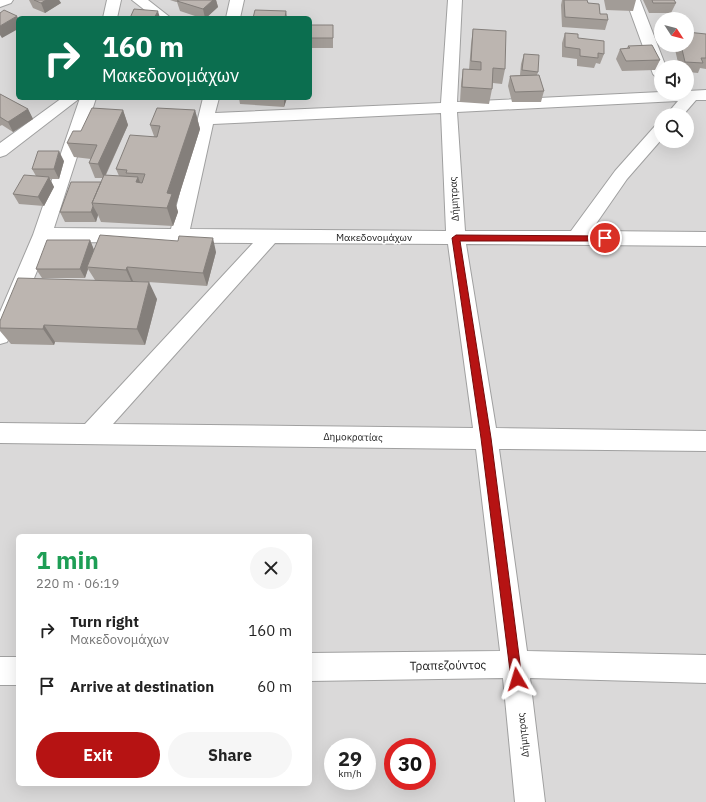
<!DOCTYPE html>
<html lang="en">
<head>
<meta charset="utf-8">
<style>
	:root { --surface:#fff; --page:#f6f6f6; --text:#222; --muted:#767676; --accent:#b61313 }
	body { margin:0; font-family:"IBM Plex Sans",sans-serif; background:var(--page); color:var(--text); height:100vh; display:flex; flex-direction:column; font-size:15px; white-space:nowrap }
	* { box-sizing:border-box; margin:0 }
	p { font-size:13px; color:var(--muted) }
	.icon { flex:none; width:22px; height:22px; fill:none; stroke:currentColor; stroke-width:2; stroke-linecap:round; stroke-linejoin:round }
	.map { position:relative; flex:1; overflow:hidden }
	.sheet { position:absolute; left:16px; top:534px; width:296px; height:252px; display:flex; flex-direction:column; background:var(--surface); border-radius:6px; box-shadow:0 4px 16px #0002 }
	.sheet>* { flex:none }
	.banner { position:absolute; left:16px; top:16px; width:296px; height:84px; border-radius:6px; box-shadow:0 4px 16px #0002; background:#0b6e4f; color:#fff; overflow:hidden }
	.needle { width:26px; rotate:126deg }
	.controls { position:absolute; left:654px; top:12px; display:grid; gap:8px }
	.controls a { display:grid; place-items:center; width:40px; height:40px; border-radius:50%; background:var(--surface); box-shadow:0 4px 16px #0002; font-size:20px }
	.speed { position:absolute; left:324px; top:738px; display:flex; gap:8px; font-size:20px; font-weight:700; text-align:center }
	.speed>* { display:grid; place-content:center; width:52px; height:52px; border-radius:50%; background:var(--surface); box-shadow:0 4px 16px #0002; line-height:1 }
	.speed small { font-size:10px; font-weight:400 }
	.speed .limit { border:6px solid #d22; background:#fff; color:#111 }
	.pin { position:absolute; display:grid; place-items:center; width:34px; height:34px; color:#fff; margin:-17px; border:2px solid #fff; border-radius:50%; box-shadow:0 1px 4px #0007 }
	.me { position:absolute; width:44px; margin:-22px; rotate:353deg; stroke-linejoin:round; filter:drop-shadow(0 0 3px #0008) }
	.turn { display:flex; align-items:center; gap:14px; height:84px; padding:0 20px; font-size:18px }
	.turn .icon { width:52px; height:52px; stroke-width:2.5 }
	.turn b { display:block; font-size:28px; line-height:34px }
	.round { display:grid; place-items:center; flex:none; width:42px; height:42px; border-radius:21px; background:var(--page) }
	.head { display:flex; align-items:center; justify-content:space-between; height:68px; padding:0 20px }
	h1 { font-size:24px; font-weight:800; line-height:30px; color:#1e9e55 }
	.button { display:flex; gap:8px; margin-top:auto; padding:8px 20px }
	.button a { flex:1; height:46px; border-radius:24px; background:var(--accent); color:#fff; font-size:16px; font-weight:800; line-height:46px; text-align:center }
	.button a+a { background:var(--page); color:var(--text) }
	ul { padding:0; list-style:none }
	li { display:flex; align-items:center; gap:12px; height:56px; padding:0 20px }
	li div { flex:1 }
	li b { display:block; font-size:15px }
	li em { font-style:normal }
	.map>svg:first-child { display:block }
</style>
</head>
<body>
<div class="map">
<svg width="706" height="802" viewBox="0 0 706 802">
	<rect width="100%" height="100%" fill="#ece9e3"/>
	<path fill="#dad9d9" fill-rule="evenodd" d="M0,0H706V802H0ZM18,18H310V98H18ZM661,19H687V45H661ZM661,67H687V93H661ZM661,115H687V141H661ZM18,536H310V784H18ZM333,747H367V781H333ZM393,747H427V781H393Z"/>
	<g fill="none" stroke-linecap="round" stroke-linejoin="round">
		<defs>
			<path id="minor" d="M0,0H13L11,3L0,7Z
				M107,0H121L117,18H103Z
				M132,0H148L171,18H155Z
				M230,0H244L240,18H226Z
				M448,0H462L457,102L661,92L687,93V91L706,90V100H696L683,115H666L678,101L457,112L465,231H571L615,171L655,126L661,125V140L627,179L591,231L706,232V246L466,244L496,428L706,431V451L499,449L527,651L706,655V683L530,678L545,802H515L503,678L310,681V653L500,651L476,449L0,443V423L85,424L253,243L49,242L10,336L7,342L0,344V312L33,235L80,98H96L54,228L171,229L203,98H219L215,113L441,103ZM441,113L446,231L190,229L213,124ZM275,243L448,244L473,428L113,424Z
				M626,0H640L666,67H661V79L656,77L653,74Z
				M62,98H80L6,155L0,157V143Z
				M0,657H18V685H0Z"/>
		</defs>
		<use href="#minor" stroke="#a0a0a0" stroke-width="2"/>
		<use href="#minor" fill="#fff" fill-rule="evenodd"/>
	</g>
	<path fill="#a29c97" d="M29,0H59L61,3L45,13L33,8Z
		M170,0H216L218,7L206,18H201L180,11L177,2H176Z
		M562,0H587L588,3L608,20L605,30L562,27L561,5Z
		M604,0H636L633,11L606,10Z
		M643,0H674L676,3L671,13H649Z
		M310,25L333,36V48H310Z
		M473,29L505,69L502,84L493,83L492,89L489,104L460,102L461,84L463,69L469,70L471,44Z
		M565,33L578,38L604,54L600,64L596,63L594,68L577,66V59L562,57V43Z
		M706,34V69L700,68L698,73L687,72V67H679L674,45H687Z
		M628,46L660,60L655,70L622,71L616,59L620,49L627,48Z
		M524,54L538,72L537,75L544,91L541,102H512L508,86L510,76L520,75L521,64Z
		M0,94L28,109L33,119L13,132L2,125L0,126Z
		M239,98H287L284,107L240,104Z
		M123,110L128,125L106,175L119,176L116,169L154,136L150,125L195,110L200,129L176,205L178,212L173,226L101,222L98,215L96,222H65L60,212L101,182L103,178H95L89,163L91,159L74,157L67,143L81,131Z
		M64,161L59,179H50L54,187L44,206L19,204L13,194L36,176L32,169Z
		M90,240L94,250L216,252L207,286L133,281V282L157,299L145,345L55,342L54,345L11,344L0,331V321L95,280L88,269L85,278H42L36,269Z"/>
	<path fill="#847f7b" d="M46,0H59L61,3L45,13L41,3Z
		M213,0H216L218,7L206,18H205L203,9Z
		M158,11L160,18H154Z
		M286,11L287,18H285Z
		M17,16L18,18V29L2,38L0,35V26Z
		M284,98H287L284,107Z
		M28,109L33,119L13,132L8,122Z
		M123,110L128,125L104,178L98,164Z
		M195,110L200,129L176,205L178,212L173,226L167,208V193Z
		M59,151L64,161L59,179L54,169Z
		M49,177L54,187L44,206L38,197Z
		M138,177L145,195L136,182Z
		M93,206L98,215L96,222L91,212Z
		M213,238L216,252L207,286L203,273Z
		M90,240L94,250L87,267L88,269L85,278L80,269Z
		M127,267L133,281L132,283L126,270Z
		M149,282L157,299L145,345L137,329Z
		M44,325L55,342L54,345L43,329Z"/>
	<path fill="#bcb5b0" stroke="#847f7b" d="M34,0H46L41,3Z
		M179,0H213L203,9L177,1Z
		M564,0H587L588,3L599,4L600,14H607L608,20L565,17Z
		M652,0H674L676,3H653Z
		M134,9L158,11L154,18H130Z
		M4,10L17,16L0,26V13Z
		M255,10L286,11L285,18H253Z
		M310,25H333V38H310Z
		M473,29L506,31L505,69L493,68L492,89L462,87L463,69L481,70V62L471,61Z
		M687,32L706,34V58H701L703,63L685,62L681,45H687Z
		M565,33L578,34V38L604,41V54L598,53V58L580,56V49L565,47Z
		M652,45L660,60L626,61L620,49L630,48L628,46Z
		M524,54L539,55L538,72L522,70Z
		M539,75L544,91L515,92L510,76Z
		M0,94L28,109L8,122L0,117Z
		M92,108L123,110L98,164L89,163L97,145L67,143L73,131H81Z
		M157,108L195,110L167,193L172,194L167,208L92,203L104,175L138,177L136,182L142,183L145,174L126,173L127,170L116,169L130,135L157,137L160,126L150,125Z
		M38,151H59L54,169H32Z
		M24,175L49,177L38,197L13,194Z
		M71,182H101L92,203L93,206L91,212H60Z
		M100,235L178,241L179,236L213,238L203,273L127,267L126,270L87,267Z
		M47,240H90L80,269H36Z
		M18,278L149,282L137,329L44,325L43,329L0,328V321Z"/>
	<path fill="#b61313" stroke="#760c0c" d="M456,235L605,236L608,238L605,241H460L491,438L522,679L521,683L517,685L513,683L511,679L481,438L452,238Z"/>
	<g text-anchor="middle" dominant-baseline="central" stroke-width="3" stroke-linejoin="round" paint-order="stroke">
		<g font-size="10" fill="#1c1c1c" stroke="#fff">
			<text transform="translate(454 199) rotate(-93)">Δήμητρας</text>
			<text x="374" y="237">Μακεδονομάχων</text>
			<text transform="translate(353 437) rotate(1)">Δημοκρατίας</text>
			<text transform="translate(523 735) rotate(-96)">Δήμητρας</text>
		</g>
		<g font-size="12" fill="#1c1c1c" stroke="#fff">
			<text transform="translate(448 665) rotate(-1)">Τραπεζούντος</text>
		</g>
	</g>
</svg>
<div class="controls">
<a><svg class="needle" viewBox="-14 -14 28 28"><path d="M0-13l5 13h-10z" fill="#e53935"/><path d="M0 13l5-13h-10z" fill="#767676"/></svg></a>
<a><svg class="icon" aria-label="sound" viewBox="0 0 24 24"><path d="M4 9h4l5-4v14l-5-4H4zM17 9q2 3 0 6"/></svg></a>
<a><svg class="icon" aria-label="search" viewBox="0 0 24 24"><circle cx="10" cy="10" r="6"/><path d="M15 15l6 6"/></svg></a>
</div>
<div class="speed"><div>29<small>km/h</small></div><div class="limit">30</div></div>
<div class="pin" style="left:605px;top:238px;background:#d93025"><svg class="icon" aria-label="arrive" viewBox="0 0 24 24"><path d="M6 21V4h12l-3 4 3 4H6"/></svg></div>
<svg class="me" style="left:517px;top:679px" viewBox="-20 -20 40 40"><path d="M0-17L14 15 0 8-14 15z" fill="#b61313" stroke="#fff" stroke-width="4"/></svg>
<div class="banner">
<div class="turn"><svg class="icon" aria-label="right" viewBox="0 0 24 24"><path d="M7 20v-9h11M14 6l5 5-5 5"/></svg><div><b>160 m</b>Μακεδονομάχων</div></div>
</div>
<section class="sheet">
<div class="head"><div><h1>1 min</h1><p>220 m · 06:19</p></div><a class="round"><svg class="icon" aria-label="close" viewBox="0 0 24 24"><path d="M6 6l12 12M18 6L6 18"/></svg></a></div>
<ul>
<li><svg class="icon" aria-label="right" viewBox="0 0 24 24"><path d="M7 20v-9h11M14 6l5 5-5 5"/></svg><div><b>Turn right</b><p>Μακεδονομάχων</p></div><em>160 m</em></li>
<li><svg class="icon" aria-label="arrive" viewBox="0 0 24 24"><path d="M6 21V4h12l-3 4 3 4H6"/></svg><div><b>Arrive at destination</b></div><em>60 m</em></li>
</ul>
<div class="button"><a>Exit</a><a>Share</a></div>
</section>
</div>
</body>
</html>
